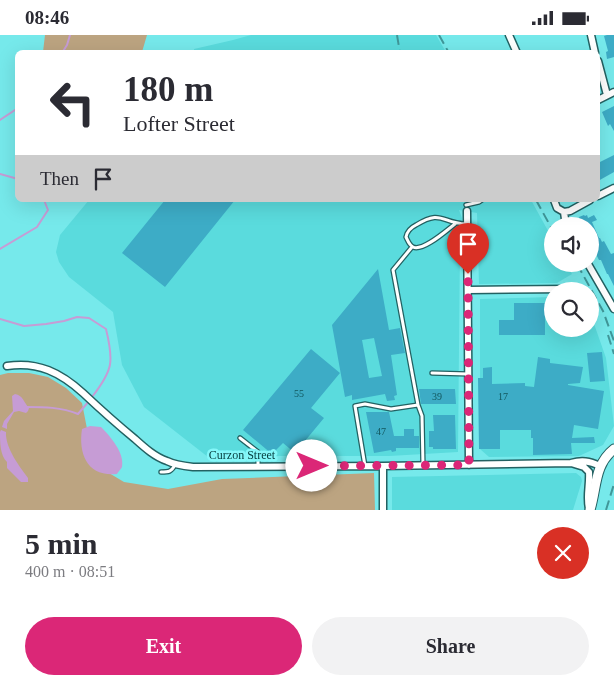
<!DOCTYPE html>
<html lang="en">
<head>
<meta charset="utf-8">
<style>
	:root { --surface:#fff; --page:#f2f2f3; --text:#2b2b33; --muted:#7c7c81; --accent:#db2777 }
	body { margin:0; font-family:"Times New Roman",serif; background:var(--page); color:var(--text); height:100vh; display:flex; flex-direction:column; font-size:19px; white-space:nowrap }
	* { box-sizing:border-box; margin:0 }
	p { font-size:16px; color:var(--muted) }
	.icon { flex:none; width:28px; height:28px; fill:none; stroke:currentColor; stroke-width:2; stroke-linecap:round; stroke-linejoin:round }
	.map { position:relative; height:475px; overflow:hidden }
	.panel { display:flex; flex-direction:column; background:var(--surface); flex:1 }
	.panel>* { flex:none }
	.banner { position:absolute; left:15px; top:15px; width:585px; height:152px; border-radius:8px; box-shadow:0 5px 20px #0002; background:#fff; color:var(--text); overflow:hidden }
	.tools { position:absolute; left:544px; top:182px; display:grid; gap:10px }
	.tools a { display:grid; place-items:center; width:55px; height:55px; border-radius:50%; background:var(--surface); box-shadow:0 5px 20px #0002; font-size:25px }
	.pin { position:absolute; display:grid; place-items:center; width:42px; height:42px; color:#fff; margin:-51px -21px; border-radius:50% 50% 50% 0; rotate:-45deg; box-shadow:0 0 5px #0007 }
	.pin .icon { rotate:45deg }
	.me { position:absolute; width:55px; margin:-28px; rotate:90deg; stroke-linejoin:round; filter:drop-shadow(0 0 4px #0008) }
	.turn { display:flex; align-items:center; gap:18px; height:105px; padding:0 25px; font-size:22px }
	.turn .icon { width:65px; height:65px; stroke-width:2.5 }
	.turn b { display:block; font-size:35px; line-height:42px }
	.then { display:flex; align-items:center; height:48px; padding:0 25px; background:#0003; gap:10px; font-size:19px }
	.round { display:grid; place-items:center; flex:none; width:52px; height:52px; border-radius:26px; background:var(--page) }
	.head { display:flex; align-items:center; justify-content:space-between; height:85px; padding:0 25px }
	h1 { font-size:30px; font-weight:600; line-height:38px }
	.action { display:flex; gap:10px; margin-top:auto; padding:10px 25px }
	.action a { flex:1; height:58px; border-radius:30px; background:var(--accent); color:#fff; font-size:20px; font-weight:600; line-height:58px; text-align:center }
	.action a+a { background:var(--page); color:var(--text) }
	.status { display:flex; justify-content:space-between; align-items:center; height:35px; padding:0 25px; background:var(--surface); direction:ltr }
	.status svg { height:14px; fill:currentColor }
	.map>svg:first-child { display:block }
</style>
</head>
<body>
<div class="status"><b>08:46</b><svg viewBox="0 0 49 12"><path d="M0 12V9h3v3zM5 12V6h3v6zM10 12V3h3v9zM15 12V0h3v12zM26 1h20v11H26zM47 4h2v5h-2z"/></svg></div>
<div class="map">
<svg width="614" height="475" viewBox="0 0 614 475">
	<rect width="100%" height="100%" fill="#76e9eb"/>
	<path fill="#5adbdd" d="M251,0H436L446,17H194V14L233,5Z
		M89,165H531L552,203V229H566L572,239L557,248L479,249L477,178L459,175L462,183L460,208L458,417L389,421H224L223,422L209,416L208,422L144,372L122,330L113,277L69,242L59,227L56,217L60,200Z
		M552,262V294H590V282L593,286L606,323L614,391L603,410L579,421L489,422L480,414V264Z
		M576,438L581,442L582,446L573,475H392V442Z"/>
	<path fill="#bca481" d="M45,0H147L142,17H43Z
		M8,338H29L48,342L66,353L82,368L89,404L99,432L124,447L168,454L222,444L374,438L375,475H0V340Z"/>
	<path fill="#c69cd5" d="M15,359C23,360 24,368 29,373L28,376L26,378L19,376L14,377L7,389V394L2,392L4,386L13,376L12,361Z
		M90,391L101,392C110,401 125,418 122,432C121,434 118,437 117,439C88,442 78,420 82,394Z
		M1,395L6,397C5,413 20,432 28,443V447H21L7,433V427C0,420 0,408 0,397Z"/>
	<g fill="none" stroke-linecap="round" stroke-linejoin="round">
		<path stroke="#c69cd5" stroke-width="2" d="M62,18L67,10L70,0
			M0,85L18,73
			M0,139L18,144
			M0,214L37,192L48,175L44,165
			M0,284L24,291L46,289L64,286L77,282L89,283L106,294C114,327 113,335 92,362
			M26,372C44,372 61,372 78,379L89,366"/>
	</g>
	<path fill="#3dacc6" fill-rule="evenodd" d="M607,0H614V22L607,24L606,17L608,16L604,1Z
		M614,71V96L610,89L608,91L602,77Z
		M614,120V137L598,146V128Z
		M165,165H235L165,252L122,218Z
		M584,180L585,181L587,180L588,183L594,180L597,185L592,187L599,203H600L602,207L604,206L611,219L614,218V251L608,239H607L601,225H599L593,213H592L590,210V191H582L580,188H581L579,182Z
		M378,234L389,295L400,293L405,318L391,320L397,360L394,361L395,365L387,366L385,359L352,365V360L345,362L332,290ZM374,303L382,341L369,343L362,305Z
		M514,268H545V300H499V285H514Z
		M311,314L340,338L311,373L324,383L295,418L283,408L272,419L243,395Z
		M602,317L605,346L590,347L587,318Z
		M538,322L550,324V328L583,332L580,348L568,349V350L604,356L598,394L574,390L572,403L594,402L595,408H571L572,419L533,420V403H531V395H500V414H479L478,343H483V333L492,332V349L525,348V351L534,352Z
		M419,354H455L456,369H421Z
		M366,377H389L394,401H404V394H414V401H419V413H396V416L392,417L391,415L374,418Z
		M433,380H455L456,414H433V412H429V396H434Z"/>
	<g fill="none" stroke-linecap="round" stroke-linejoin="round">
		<defs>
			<path id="service" d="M466,170L479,167L482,165
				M455,189C447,195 423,217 413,212C409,210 408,206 406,202C407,196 410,193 416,190C442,174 441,188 466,189
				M412,212L393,235L418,370L422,381L423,430
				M432,338L468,339
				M240,403L258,417V431
				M365,431L355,371L365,369L391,374L418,370
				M161,437C169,437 171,437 175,430"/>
			<path id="minor" d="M509,0L517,18
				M591,0L595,18
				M598,26L607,60
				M598,65L614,57
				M598,161L614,153
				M554,165L557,173L564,177
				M467,176L469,430
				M564,177L570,176L590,165
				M564,177L566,191
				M588,229L614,274
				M468,255L571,254
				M7,331C38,326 61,338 83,358C100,374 118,390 135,404C145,413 155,422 167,426C175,430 184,431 193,432L383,431L571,428C582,425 589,426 600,431
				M571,428L584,432L589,437C590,451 586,460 589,474
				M383,475V431"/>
			<path id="secondary" d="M590,475C597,452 594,430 614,414"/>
		</defs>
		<use href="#service" stroke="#236162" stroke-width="5.5"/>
		<use href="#minor" stroke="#236162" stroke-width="9"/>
		<use href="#secondary" stroke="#236162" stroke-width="11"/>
		<use href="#service" stroke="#fff" stroke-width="3"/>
		<use href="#minor" stroke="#fff" stroke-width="6"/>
		<use href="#secondary" stroke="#fff" stroke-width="9"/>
		<path stroke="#409799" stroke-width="2" stroke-dasharray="10 5" stroke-linecap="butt" d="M397,0L400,18
			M439,0L449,18
			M536,165L552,194
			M577,229L603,276L614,306
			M608,300L614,319
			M606,475L614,449"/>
	</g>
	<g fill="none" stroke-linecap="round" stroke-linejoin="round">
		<path stroke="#db2777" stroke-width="9" stroke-dasharray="0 16.2" d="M312,431L469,430L468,239"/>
	</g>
	<g text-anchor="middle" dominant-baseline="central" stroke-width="5" stroke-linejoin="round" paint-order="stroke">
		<g font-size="10" fill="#12575e">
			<text x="299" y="358">55</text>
			<text x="437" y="361">39</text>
			<text x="503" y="361">17</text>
			<text x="381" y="396">47</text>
		</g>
		<g font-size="12" fill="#043b3c" stroke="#84f7f9">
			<text x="242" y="420">Curzon Street</text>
		</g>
	</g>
</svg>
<div class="tools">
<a><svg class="icon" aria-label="sound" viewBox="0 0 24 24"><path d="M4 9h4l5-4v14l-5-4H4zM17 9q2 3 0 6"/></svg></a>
<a><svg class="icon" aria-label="search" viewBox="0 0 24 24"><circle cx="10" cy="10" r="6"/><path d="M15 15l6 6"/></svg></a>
</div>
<div class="pin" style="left:468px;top:239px;background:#d93025"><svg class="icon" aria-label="arrive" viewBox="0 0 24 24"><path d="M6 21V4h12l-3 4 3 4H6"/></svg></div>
<svg class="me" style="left:312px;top:431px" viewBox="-20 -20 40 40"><circle r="19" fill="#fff"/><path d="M0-13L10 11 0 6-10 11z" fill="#db2777"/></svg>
<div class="banner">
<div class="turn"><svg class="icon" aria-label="left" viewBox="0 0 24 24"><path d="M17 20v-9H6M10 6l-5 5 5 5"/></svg><div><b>180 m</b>Lofter Street</div></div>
<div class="then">Then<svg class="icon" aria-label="arrive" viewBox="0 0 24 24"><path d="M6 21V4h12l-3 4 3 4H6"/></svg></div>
</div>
</div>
<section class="panel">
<div class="head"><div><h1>5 min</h1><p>400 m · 08:51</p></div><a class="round" style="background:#d93025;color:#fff"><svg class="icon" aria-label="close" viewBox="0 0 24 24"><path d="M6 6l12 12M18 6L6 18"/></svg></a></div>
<div class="action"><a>Exit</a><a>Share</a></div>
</section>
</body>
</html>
